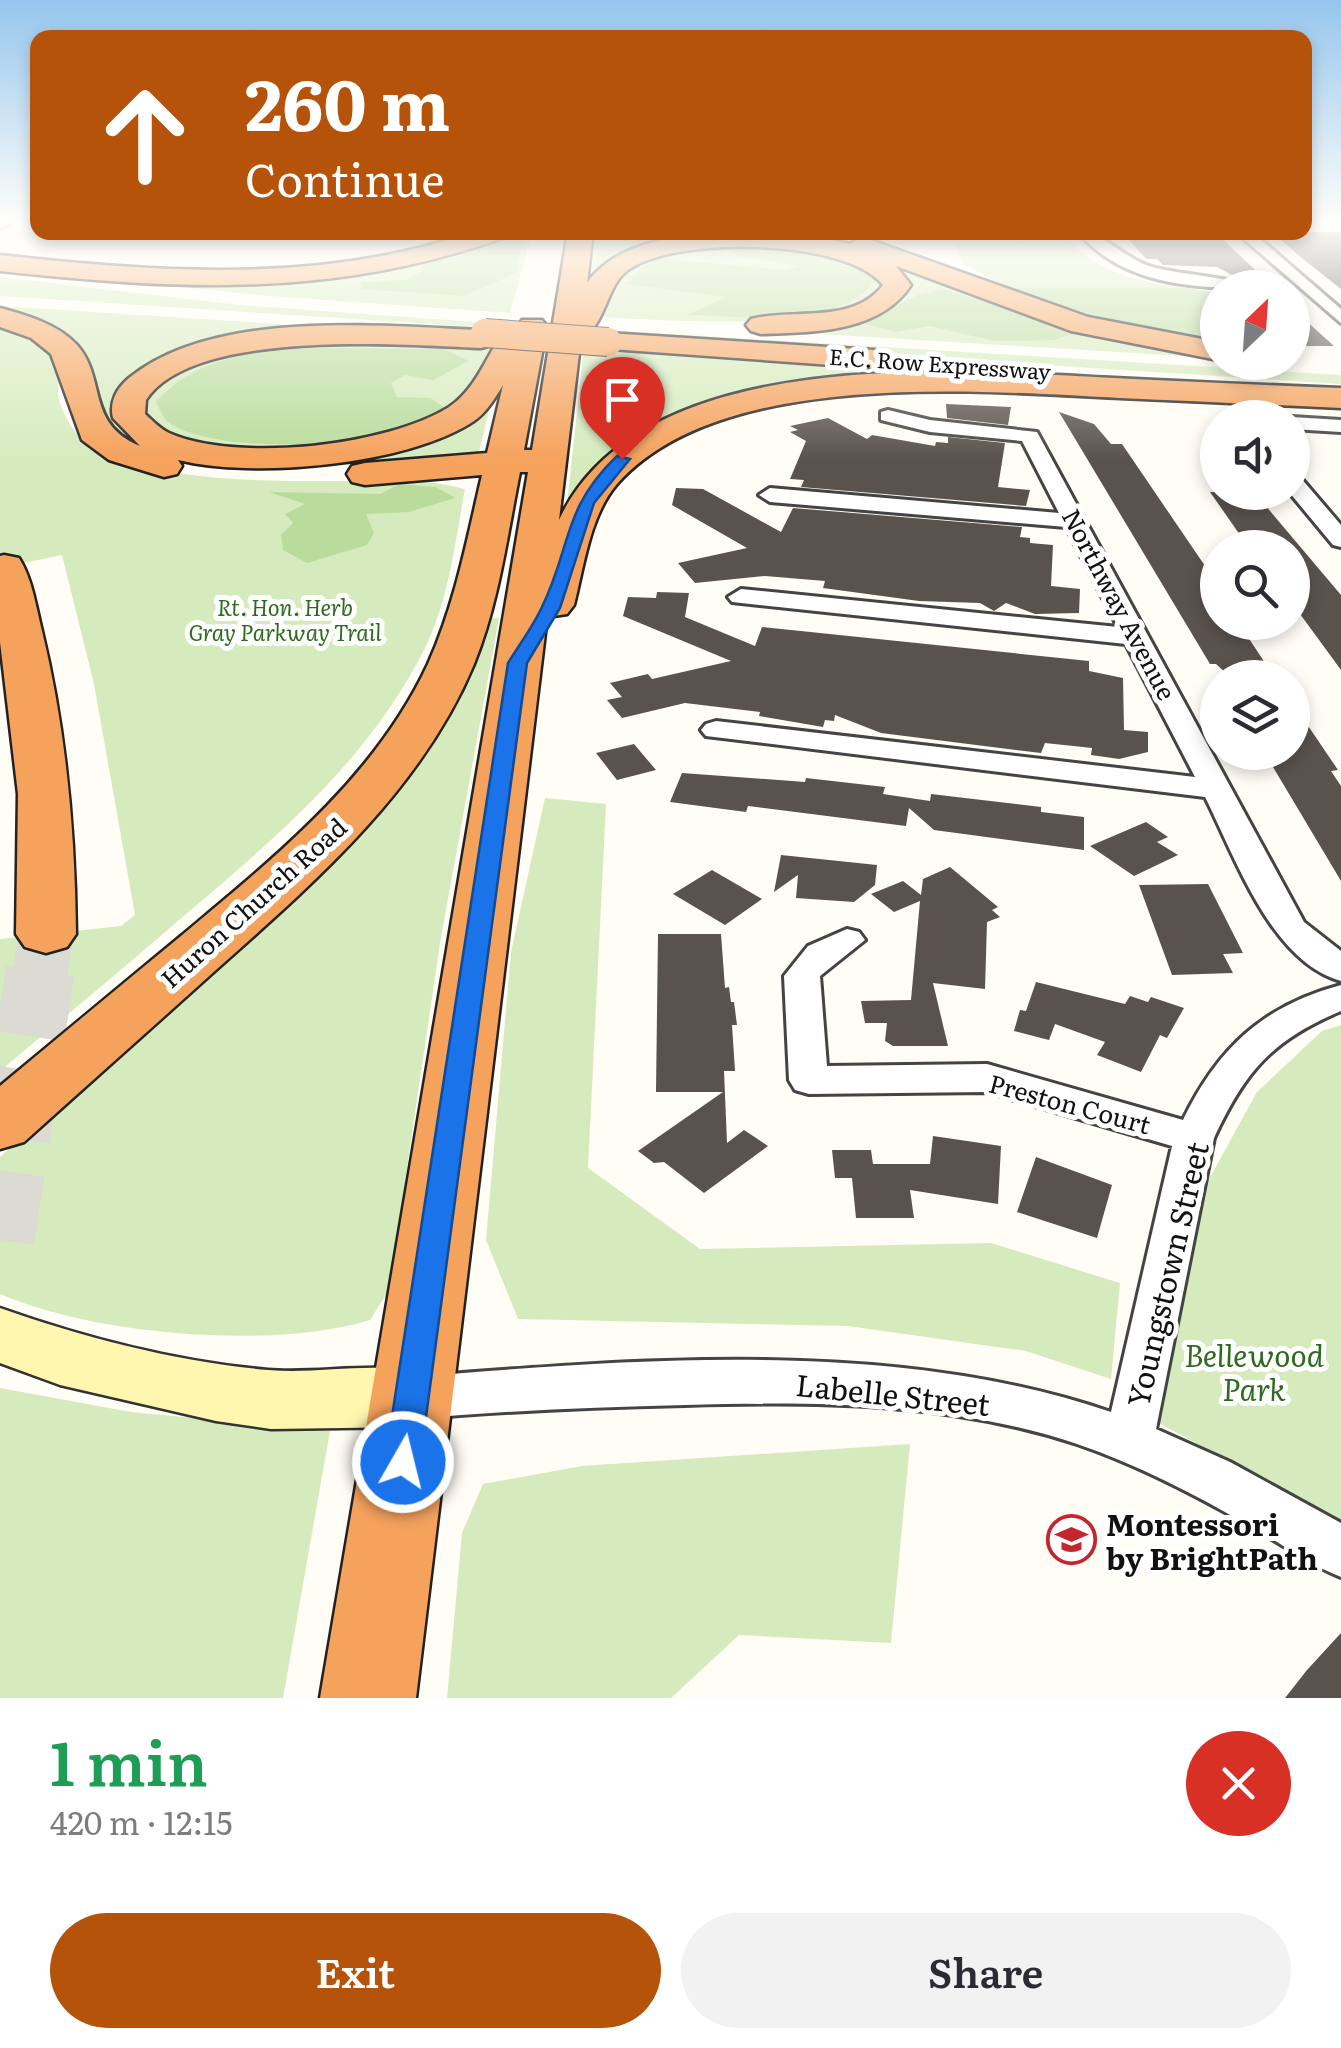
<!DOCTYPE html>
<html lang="en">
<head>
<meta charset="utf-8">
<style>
	:root { --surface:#fff; --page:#f2f2f3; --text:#2b2b33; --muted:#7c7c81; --accent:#b45309 }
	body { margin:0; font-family:Literata,serif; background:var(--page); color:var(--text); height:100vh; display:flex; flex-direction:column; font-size:38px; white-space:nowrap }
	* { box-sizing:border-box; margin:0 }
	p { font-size:32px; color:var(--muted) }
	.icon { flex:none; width:55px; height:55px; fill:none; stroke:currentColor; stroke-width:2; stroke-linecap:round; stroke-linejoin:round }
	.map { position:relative; height:1698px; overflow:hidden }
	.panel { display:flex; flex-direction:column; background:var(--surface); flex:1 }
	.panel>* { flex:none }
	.top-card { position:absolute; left:30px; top:30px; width:1282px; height:210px; border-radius:20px; box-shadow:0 5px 15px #0003; background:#b45309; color:#fff; overflow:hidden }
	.needle { width:65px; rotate:25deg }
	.fabs { position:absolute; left:1200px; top:270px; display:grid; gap:20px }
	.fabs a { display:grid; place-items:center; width:110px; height:110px; border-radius:50%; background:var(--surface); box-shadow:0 5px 15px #0003; font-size:50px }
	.pin { position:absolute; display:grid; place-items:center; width:85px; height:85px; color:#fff; margin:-102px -42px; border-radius:50% 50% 50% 0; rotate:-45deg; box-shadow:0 0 10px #0007 }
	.pin .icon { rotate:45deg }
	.me { position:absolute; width:110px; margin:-55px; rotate:8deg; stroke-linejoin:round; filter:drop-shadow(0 0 8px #0008) }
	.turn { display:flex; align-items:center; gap:35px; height:210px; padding:0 50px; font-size:45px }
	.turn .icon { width:130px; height:130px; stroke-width:2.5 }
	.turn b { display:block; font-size:70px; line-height:85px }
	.round { display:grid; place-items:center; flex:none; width:105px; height:105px; border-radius:52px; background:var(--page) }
	.overview { display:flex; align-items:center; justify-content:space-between; height:170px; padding:0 50px }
	h1 { font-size:60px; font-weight:600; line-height:75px; color:#1e9e55 }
	.action { display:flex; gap:20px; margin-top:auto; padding:20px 50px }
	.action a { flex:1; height:115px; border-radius:60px; background:var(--accent); color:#fff; font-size:40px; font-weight:600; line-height:115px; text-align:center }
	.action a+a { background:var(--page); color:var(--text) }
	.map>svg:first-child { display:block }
</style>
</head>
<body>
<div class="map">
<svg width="1341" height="1698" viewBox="0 0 1341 1698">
	<rect width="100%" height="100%" fill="#fffdf5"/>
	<path fill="#d5ebbd" d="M500,233H532L510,313L269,296L31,271L301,276Z
		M950,233L1066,235C1097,281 1166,285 1217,293L1032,300L963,264Z
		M720,234L806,238L1217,358L755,330L836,321L903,284L813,242L631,251L591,274L597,240Z
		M701,244L811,247L878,271L882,285C845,337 660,319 598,317C624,249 635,259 701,244Z
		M0,277L239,305L475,322L479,327L0,296Z
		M0,306L340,328L194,349L112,413L121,429L149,443L287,460L492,398L478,456L471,461L270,467L131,447L103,430L86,373L0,313Z
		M0,323C24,330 50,344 58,369C61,378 56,390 59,399C67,428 86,449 114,458C188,482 266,481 343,481C384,481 425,478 465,489C455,543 449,600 424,650C369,759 277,837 186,914C125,967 62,1019 0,1071V939L121,926L135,915L94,684L62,555L0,568Z
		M623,331L1341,375V384L622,338Z
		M496,343C480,369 471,400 444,417C418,433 384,436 355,440C290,450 182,465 137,407L169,371L258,344Z
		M584,348L967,372L968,377C852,384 717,375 618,447C598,461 581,493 566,514Z
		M488,618H499L440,943L389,1290L370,1320C273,1350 94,1335 0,1294V1157L252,933Z
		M545,798L606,804L588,1168L700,1249L991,1243L1120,1283L1111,1379L1026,1351L848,1326L518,1319L486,1240L511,952Z
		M1341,1025V1526L1261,1478L1155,1421L1208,1181L1257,1092L1322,1031Z
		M0,1388L131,1412L330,1431L283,1698H0Z
		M910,1444L891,1643L739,1635L671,1698H447L462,1533L483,1484L582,1466Z"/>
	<path fill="#b9dc9c" d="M518,233H525L516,273L464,296L362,289V282L405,280L421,272L423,260L457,257Z
		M748,244C791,249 843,253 879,275C843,332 747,316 688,315L726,297L627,284L652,258L785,270L800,266L741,257L722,245Z
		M1015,288H1187L1217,293V345C1151,332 1072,328 1015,288Z
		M942,289L1081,331L1054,340L995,341L929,326L896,332L860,323L918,295Z
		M300,348L444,349L469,361L433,380L405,375L391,383L397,397L430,398L447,409C419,422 391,435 360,440C317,447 203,449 168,422C163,418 159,408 156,402C197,357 242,355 300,348Z
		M400,484L436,487L455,498L409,512L366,514L374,533L367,545L307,563L283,550L281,535L293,523L285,514L305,504L269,492L380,494Z"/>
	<path fill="#5a524d" d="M1122,232H1215L1266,280H1242L1217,267L1163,265L1157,259H1146Z
		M1272,232H1341V289L1303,259Z
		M1292,308L1334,346H1292Z
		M946,404L1011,407L1008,425L947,418Z
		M1059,412L1094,424L1111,444H1122L1218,585V622H1238L1273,675H1228L1216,664H1210Z
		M828,418L867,439L872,435L935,446L936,442L948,443V437L1005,443L998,487L1030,490L1026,506L801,487L804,480L790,479L806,441L790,432L798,430L790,426Z
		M676,488L703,489L781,532L793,508L1022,527L1020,537L1030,538V543L1053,545L1051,586L1080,589L1079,613L1035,614L1006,603L994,611L980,603L919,601L823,588L825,581L765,576L695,583L678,563L747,548L672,505Z
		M1210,492H1254L1341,595V670L1292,603V545H1247Z
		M657,592L689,593L685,617L755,646L762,627L1089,661V671L1123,678L1124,730L1148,732V752L1119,759L1091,755L1092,748L1045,743L1041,753L881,733L835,715L834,721L825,720L823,727L759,716L760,712L685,703L622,718L607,700L622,697L610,683L648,674L652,679L731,661L623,616L628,597L656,598Z
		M1292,702L1338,770L1331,771L1341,786V881L1264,752H1292Z
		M634,744L656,770L617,780L596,753Z
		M682,773L805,782L806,778L885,787L883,794L930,801L931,794L1041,807V812L1084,817V850L934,830L909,808L906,826L748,806L746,812L670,802Z
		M1146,822L1168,837L1157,842L1178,855L1134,876L1090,846Z
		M781,855L877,865L875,885L854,902L796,898L798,875L774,892Z
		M950,867L998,907L992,910L1000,917L987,922L985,989L933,983L948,1046H893L885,1041L887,1023H865L861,1001L911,1000L920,901L894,912L871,894L903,881L921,895L923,879Z
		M712,870L762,899L725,925L673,894Z
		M1208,884L1243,953L1223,954L1233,973L1172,975L1139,885Z
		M658,934H721L725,988L729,987L731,1002H734L737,1025H732L735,1071H724L727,1143L744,1130L768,1146L704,1193L664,1162L654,1163L638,1151L723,1092H656Z
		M1036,982L1125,1004L1130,996L1148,1002L1151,997L1184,1008L1167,1038L1160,1035L1141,1072L1097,1055L1105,1042L1055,1024L1049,1040L1014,1031L1020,1010L1026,1011Z
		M933,1136L1001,1146L998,1204L910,1190L914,1218H856L852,1178H835L832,1150H871L873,1164H930Z
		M1036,1157L1112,1185L1097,1238L1017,1212Z
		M1341,1633V1698H1285L1307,1670Z"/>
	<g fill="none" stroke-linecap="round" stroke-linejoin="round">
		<path stroke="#dbdad3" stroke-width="55" stroke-dasharray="55 28" stroke-linecap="butt" d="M40,974L46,934"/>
		<path stroke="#dbdad3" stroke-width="69" stroke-dasharray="69 34" stroke-linecap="butt" d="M0,1240L40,971"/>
		<defs>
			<path id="street" d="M0,222H14L0,228Z
				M1078,232C1103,232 1124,258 1149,266C1176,275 1232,276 1251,288C1191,288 1122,284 1078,232Z
				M1236,232H1252L1341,309V323Z
				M888,410L930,420L1037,432L1304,922L1341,951V981C1271,962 1235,856 1205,797L706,736L701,730L706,724L716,721L1195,777L1126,644L732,602L728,597L741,589L1118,627L1066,527L770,502L759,495L770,488L1059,513L1022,441L930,432L881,420V412Z
				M1292,417L1341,420V432L1292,429Z
				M1292,476L1300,477L1341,525V547L1333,545L1289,492H1292Z
				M847,929L859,932L865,940L820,976L827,1066L987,1064L1183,1120C1218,1048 1263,1006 1341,985V1011C1272,1040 1245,1071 1214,1138L1156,1429L1230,1462L1341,1523V1577C1310,1565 1284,1545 1255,1529C1198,1496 1139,1465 1077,1444C951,1402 817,1401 685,1405C594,1407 503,1411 412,1419L395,1413L388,1398L395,1383L412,1377C637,1359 896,1338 1111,1412L1172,1146L987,1092L809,1094L795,1090L789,1080L784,976L808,946Z"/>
			<path id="secondary" d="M0,1308C85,1338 178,1362 268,1370C324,1375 383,1358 436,1377L445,1398L436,1419L412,1427L271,1429L216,1421L60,1385L0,1363Z"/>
			<path id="highway" d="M472,232H509L506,237C333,299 179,290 0,271V255C157,272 320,285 472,232Z
				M568,232H593L587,283C633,217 780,229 850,244L862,237L1088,317L1218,342V360L1071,331L896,266L911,285C879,333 814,332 761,334L751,331L746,325L751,319C792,308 853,325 883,285C846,238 675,236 628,270C606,285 605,329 581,337L559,520C641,344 953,370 1114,378C1190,382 1265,385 1341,388V408C1267,405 1194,401 1120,398C979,391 720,368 617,484C590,515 584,566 574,605L567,614L547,617L416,1698H320L528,472H520C507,537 499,602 474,664C422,789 315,882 217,969C153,1027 88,1084 24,1142L0,1149V1086C60,1036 120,986 181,936C274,858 375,778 428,664C455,604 467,540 482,475L365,485L352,482L347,474L352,466L365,463L487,453L503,385C495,398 487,412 474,421C408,465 254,479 178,460L182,466L177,474L164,477L109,460L82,440L51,354L31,338L0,327V308C26,315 58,324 77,345C107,379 85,423 140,446L113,418C109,402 117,388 129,378C214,309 377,326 481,330L492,333L496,339L492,345L481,348C403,345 193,328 146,400L145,414C153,421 160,429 169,433C237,463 387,446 449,407C475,390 487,356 503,332L516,330L522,320H542L547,326L524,450H532Z
				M608,333L874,350L885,352L890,359L885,366L874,368L597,348L593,342L597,336Z
				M4,555L19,558C32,578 36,607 42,631C66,730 75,831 76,934L67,947L46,953L25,947L16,934L18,794L0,642V556Z"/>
		</defs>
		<use href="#street" stroke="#444" stroke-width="6"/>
		<use href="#secondary" stroke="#333" stroke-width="5"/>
		<use href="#highway" stroke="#222" stroke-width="5"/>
		<use href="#street" fill="#fff" fill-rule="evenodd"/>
		<use href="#secondary" fill="#fff6b0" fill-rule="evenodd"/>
		<use href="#highway" fill="#f5a25d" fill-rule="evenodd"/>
		<defs>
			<path id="highway-bridge" d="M485,333L608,342"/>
		</defs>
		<use href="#highway-bridge" stroke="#222" stroke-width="30" stroke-linecap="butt"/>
		<use href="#highway-bridge" stroke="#f5a25d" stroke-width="28"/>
	</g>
	<linearGradient id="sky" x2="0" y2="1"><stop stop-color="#95c6ee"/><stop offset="0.48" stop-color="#fffefa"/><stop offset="1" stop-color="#fffefa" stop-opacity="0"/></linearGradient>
	<rect width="1341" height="460" fill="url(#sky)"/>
	<path fill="#1a73e8" stroke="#114b97" stroke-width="2.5" d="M617,456L630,459L594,503L560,608L527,663L420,1462L415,1473L403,1478L390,1473L385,1462L508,663C519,645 532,628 541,609C572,547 561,510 617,456Z"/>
	<defs>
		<symbol id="school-ring" viewBox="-11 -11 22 22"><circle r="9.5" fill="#fff" stroke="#c4262e" stroke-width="1.5"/><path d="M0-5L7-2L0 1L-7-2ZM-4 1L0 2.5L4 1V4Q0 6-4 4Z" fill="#c4262e"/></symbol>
	</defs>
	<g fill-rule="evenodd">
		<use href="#school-ring" x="1044" y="1512" width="55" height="55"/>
	</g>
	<g text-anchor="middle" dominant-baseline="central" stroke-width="10" stroke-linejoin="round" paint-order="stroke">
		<g font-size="22" fill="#111" stroke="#fff">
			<text transform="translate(940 363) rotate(4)">E.C. Row Expressway</text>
		</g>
		<g font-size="22" font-style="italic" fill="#2f6b1f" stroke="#fff">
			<text x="285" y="606">Rt. Hon. Herb<tspan x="285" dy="25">Gray Parkway Trail</tspan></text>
		</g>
		<g font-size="25" fill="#111" stroke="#fff">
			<text transform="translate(1120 604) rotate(62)">Northway Avenue</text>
			<text transform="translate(253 902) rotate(-42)">Huron Church Road</text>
			<text transform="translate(1070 1103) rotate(15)">Preston Court</text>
		</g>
		<g font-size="30" fill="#111" stroke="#fff">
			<text transform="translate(1166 1274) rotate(-77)">Youngstown Street</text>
			<text transform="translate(893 1393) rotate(6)">Labelle Street</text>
		</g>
		<g font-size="30" font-style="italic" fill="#2f6b1f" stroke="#fff">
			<text x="1254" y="1354">Bellewood<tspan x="1254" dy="34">Park</tspan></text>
		</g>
		<g font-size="30" font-weight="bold" fill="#111" stroke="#fff" text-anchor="start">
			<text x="1106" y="1523">Montessori<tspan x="1106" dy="34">by BrightPath</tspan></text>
		</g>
	</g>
</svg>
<div class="fabs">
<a><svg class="needle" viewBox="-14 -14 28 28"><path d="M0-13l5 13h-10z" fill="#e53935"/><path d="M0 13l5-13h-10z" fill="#7c7c81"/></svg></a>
<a><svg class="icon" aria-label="sound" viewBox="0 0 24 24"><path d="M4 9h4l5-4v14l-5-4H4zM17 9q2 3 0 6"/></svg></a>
<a><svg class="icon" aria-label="search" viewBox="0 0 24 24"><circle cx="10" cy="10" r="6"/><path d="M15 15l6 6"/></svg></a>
<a><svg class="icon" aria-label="layers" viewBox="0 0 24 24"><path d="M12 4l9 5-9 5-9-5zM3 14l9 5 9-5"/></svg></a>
</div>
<div class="pin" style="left:622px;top:459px;background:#d93025"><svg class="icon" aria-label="arrive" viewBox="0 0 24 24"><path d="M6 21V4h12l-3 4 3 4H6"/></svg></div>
<svg class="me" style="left:403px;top:1462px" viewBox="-20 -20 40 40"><circle r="17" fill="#1a73e8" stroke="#fff" stroke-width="3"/><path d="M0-11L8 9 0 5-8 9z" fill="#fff"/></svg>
<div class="top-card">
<div class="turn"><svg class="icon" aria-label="ahead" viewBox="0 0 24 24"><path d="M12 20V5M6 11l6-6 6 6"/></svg><div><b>260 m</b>Continue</div></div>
</div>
</div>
<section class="panel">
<div class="overview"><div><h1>1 min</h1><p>420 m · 12:15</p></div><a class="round" style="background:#d93025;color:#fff"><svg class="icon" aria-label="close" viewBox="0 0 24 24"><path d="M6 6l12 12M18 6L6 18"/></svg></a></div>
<div class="action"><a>Exit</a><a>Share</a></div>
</section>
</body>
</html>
